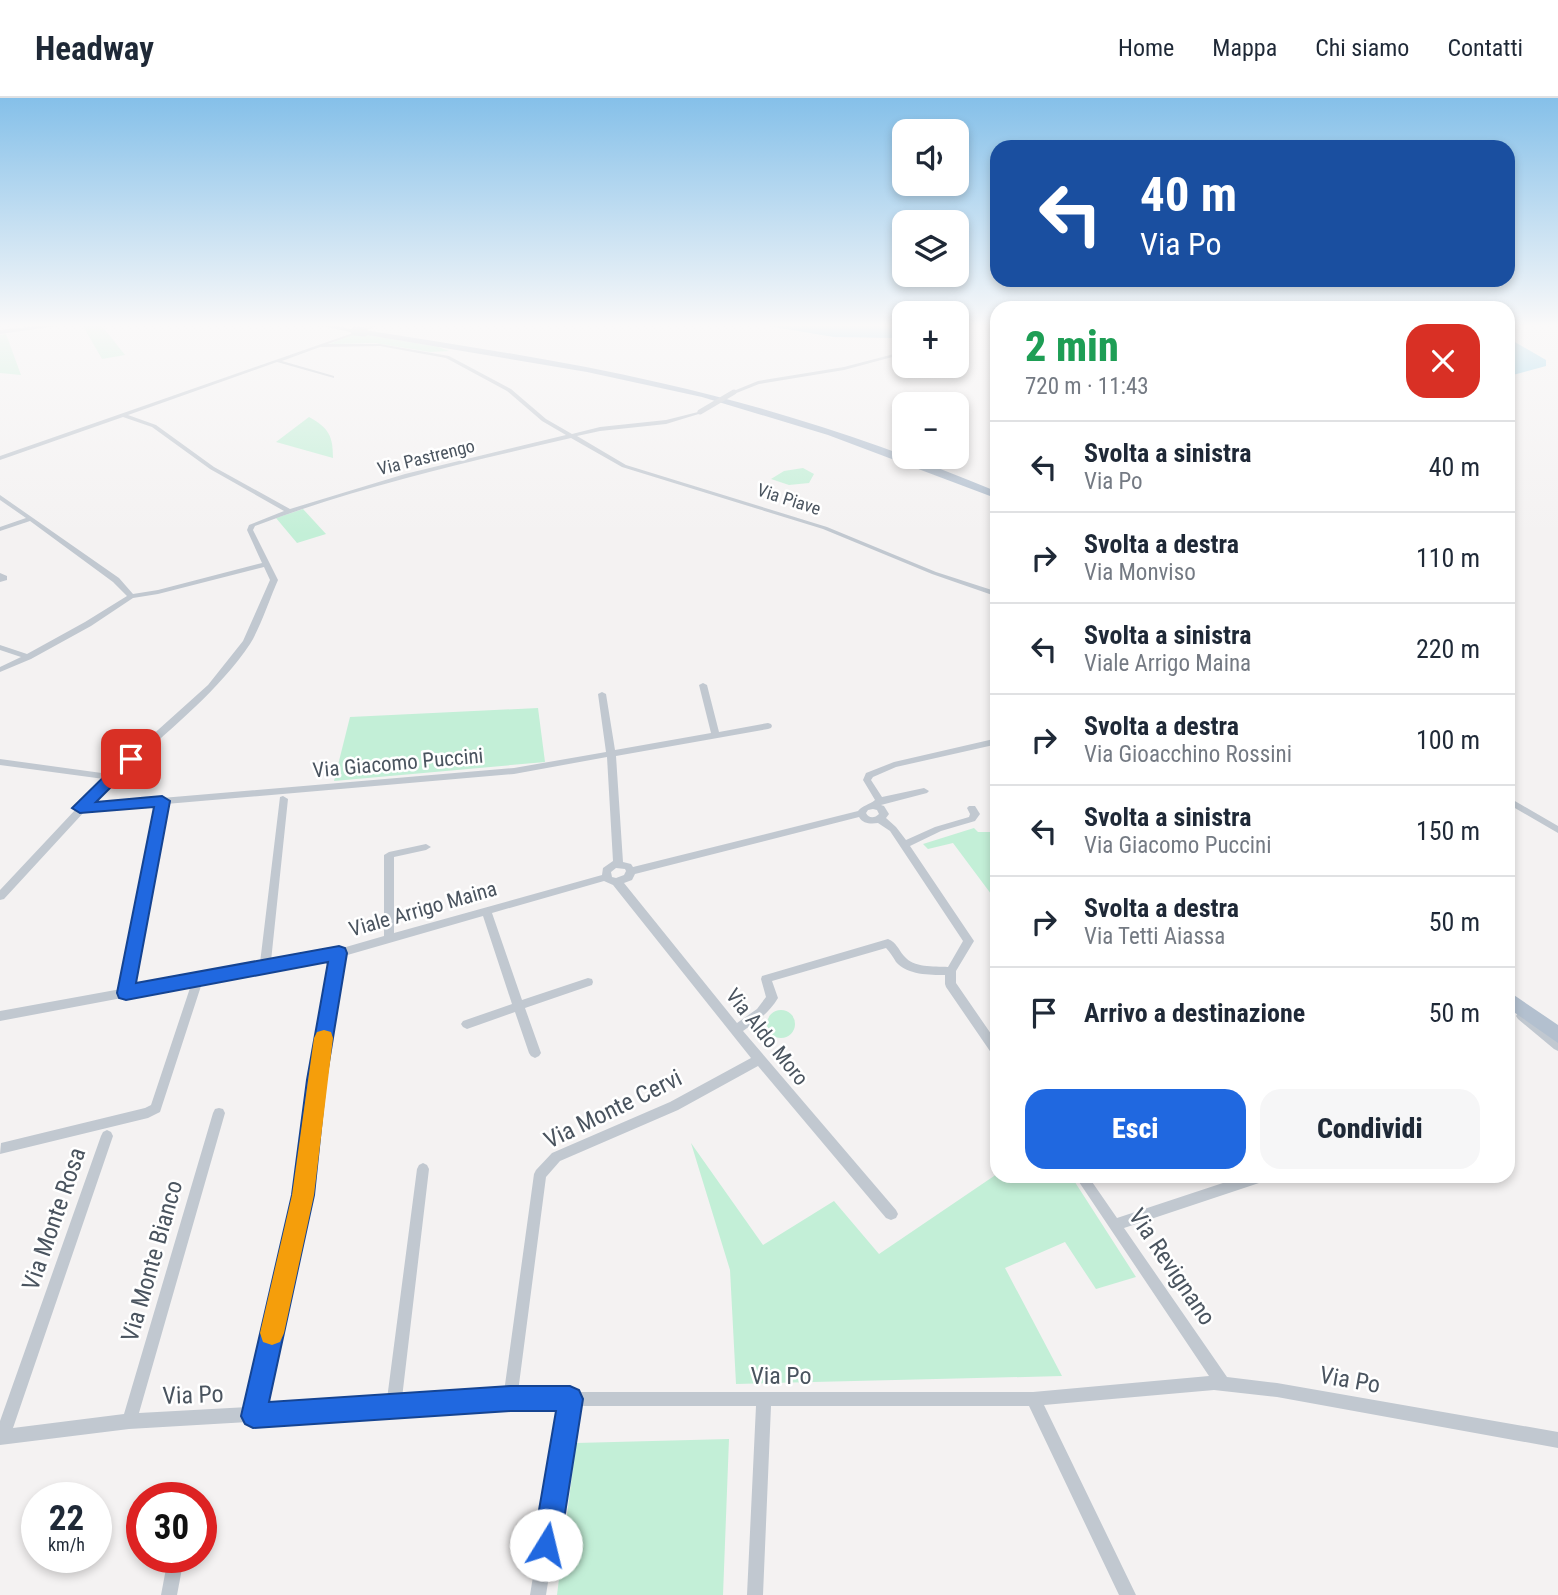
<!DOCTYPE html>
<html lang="it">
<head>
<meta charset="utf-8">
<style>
	:root { --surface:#fff; --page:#f6f6f7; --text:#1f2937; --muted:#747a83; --line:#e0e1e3; --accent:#2068e0 }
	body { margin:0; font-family:"Roboto Condensed",sans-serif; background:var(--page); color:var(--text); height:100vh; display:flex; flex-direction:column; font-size:26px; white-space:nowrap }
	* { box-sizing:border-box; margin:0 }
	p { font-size:23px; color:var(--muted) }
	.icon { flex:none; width:38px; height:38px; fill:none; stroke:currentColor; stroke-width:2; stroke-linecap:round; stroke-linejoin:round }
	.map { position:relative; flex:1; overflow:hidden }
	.details { position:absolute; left:990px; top:203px; width:525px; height:882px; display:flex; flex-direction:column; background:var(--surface); border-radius:21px; box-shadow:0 4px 10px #0003 }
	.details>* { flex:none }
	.hud { position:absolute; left:990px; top:42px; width:525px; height:147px; border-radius:21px; box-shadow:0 4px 10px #0003; background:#1a4fa0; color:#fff; overflow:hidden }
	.tools { position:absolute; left:892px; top:21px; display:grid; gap:14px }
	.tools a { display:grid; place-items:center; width:77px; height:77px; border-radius:14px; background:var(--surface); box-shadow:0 4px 10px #0003; font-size:35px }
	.speed { position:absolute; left:21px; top:1384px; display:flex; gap:14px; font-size:35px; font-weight:700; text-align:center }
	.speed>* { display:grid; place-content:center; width:91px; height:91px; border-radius:50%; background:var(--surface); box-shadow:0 4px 10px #0003; line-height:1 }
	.speed small { font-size:18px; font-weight:400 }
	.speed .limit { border:10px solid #d22; background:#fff; color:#111 }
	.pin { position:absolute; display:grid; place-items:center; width:60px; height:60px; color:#fff; margin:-30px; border-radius:14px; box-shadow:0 4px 10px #0006 }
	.me { position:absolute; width:77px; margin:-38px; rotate:9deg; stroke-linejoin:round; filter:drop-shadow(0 0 5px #0008) }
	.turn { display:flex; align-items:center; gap:24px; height:147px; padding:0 35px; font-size:32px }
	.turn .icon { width:91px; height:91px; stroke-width:2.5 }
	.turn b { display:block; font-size:49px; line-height:60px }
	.round { display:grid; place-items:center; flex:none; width:74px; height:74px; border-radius:21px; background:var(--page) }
	.summary { display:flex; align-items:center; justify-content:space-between; height:119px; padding:0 35px }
	h1 { font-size:42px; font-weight:800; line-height:52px; color:#1e9e55 }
	.cta { display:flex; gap:14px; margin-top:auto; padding:14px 35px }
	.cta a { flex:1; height:80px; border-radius:21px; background:var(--accent); color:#fff; font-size:28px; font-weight:800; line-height:80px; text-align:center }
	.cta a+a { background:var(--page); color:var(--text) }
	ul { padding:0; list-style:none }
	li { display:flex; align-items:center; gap:21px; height:91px; padding:0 35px; border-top:2px solid var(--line) }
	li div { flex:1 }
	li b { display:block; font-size:26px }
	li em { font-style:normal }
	header { display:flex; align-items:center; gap:42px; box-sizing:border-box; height:98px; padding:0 35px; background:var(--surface); border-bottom:2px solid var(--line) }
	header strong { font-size:33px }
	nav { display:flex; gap:38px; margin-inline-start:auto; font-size:24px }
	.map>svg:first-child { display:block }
</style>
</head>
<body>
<header>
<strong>Headway</strong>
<nav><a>Home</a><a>Mappa</a><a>Chi siamo</a><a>Contatti</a></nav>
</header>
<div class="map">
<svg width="1558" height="1497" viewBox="0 0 1558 1497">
	<rect width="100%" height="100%" fill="#f4f2f2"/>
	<path fill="#c3efd7" d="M83,228H102L125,257L102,261Z
		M356,235L438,249L449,253L430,254L375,245L330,246Z
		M6,236L21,277L0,275V237Z
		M309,319C329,330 333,338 333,360L276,344Z
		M803,370L814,376L809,385L789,387L771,381L784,373Z
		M303,411L326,436L297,445L276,420Z
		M538,610L545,664L334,683L350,619Z
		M974,730L978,734H997V804L953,745L928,751L923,746Z
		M767 926a14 14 0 1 1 28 0a14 14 0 1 1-28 0Z
		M691,1045L763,1147L834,1103L879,1156L997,1076L1071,1078L1136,1179L1096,1191L1065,1144L1005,1170L1062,1278L736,1286L730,1172Z
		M729,1341L723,1497H557L576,1345Z"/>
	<path fill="#92d2ea" d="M768,228H905V238L897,240L834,239Z
		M1508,240L1546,262V268L1509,278Z"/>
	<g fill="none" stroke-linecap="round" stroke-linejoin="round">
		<path fill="#c1c8d0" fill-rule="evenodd" d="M373,228H378L328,246H380L449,258L511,291L546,321L572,336L600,329L666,322L702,313V315L666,326L600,333L577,338L626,367L827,429L936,474L998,494V499L932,476L823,431L622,369L571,340C464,365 357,389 255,428L253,432L278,482C270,500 260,530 250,546C209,607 141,652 91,706L514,670L606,654L598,596L602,594L606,596L615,652L711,635L699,587L703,585L707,587L719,634L768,625L771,626L772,628L771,630L768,631L616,658L623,764L631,766L633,769L858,713C863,707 869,707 875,702L863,682L866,675L894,664L998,640V646L896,669L873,679L871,682L882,699L924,690L929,693L927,695L881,707L884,708L889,716L886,720L896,729L906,742L935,729L969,719L970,716L967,710L969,708H975L980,716L975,723L941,733L910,748L974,843L956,873V885L998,946V961L994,959L946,889L945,886V877C930,877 907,877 896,864C893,859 890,854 886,850L772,883L778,900C769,915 757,923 743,933L896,1112L898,1116L896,1120L891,1122L886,1120L758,968L678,1012L560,1063L546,1079L518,1294H1033L1209,1278L1075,1078H1088L1117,1120L1244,1078H1268L1267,1082L1262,1084L1124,1130L1227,1279L1277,1285L1558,1334V1350L1277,1299L1214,1292L1044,1307L1136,1497H1119L1029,1308H771L763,1497H747L756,1308H576L546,1497H530L561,1308H510L258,1323L253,1326L248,1324L129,1331L0,1347V1323L101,1038L103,1034L107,1032L111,1034L113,1038L13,1330L124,1316L213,1015L215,1011L219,1010L223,1011L225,1015L139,1315L248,1309L297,1097L310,982L333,860L202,885L160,1014L148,1020L0,1056L1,1045L145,1010L151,1007L191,887L0,923V913L121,891L157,707L85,713L4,801L0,802V792L76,711L77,708L80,707L104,681L0,667V661L109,676L208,587L243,543L270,482L264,469L158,496L133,500L91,528L31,561L0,574V569L21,559L0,552V547L27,556L85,524L127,498L113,484L30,423L0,433V429L26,420L0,402V397L119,480L133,496L158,492L262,465L247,432L249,427L284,413L210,371L152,329L123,319L0,362V358ZM380,248L446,260L507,293L542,323L566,337L405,376L290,411L214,369L156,327L128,317L277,264L334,280V278L282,263L320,249ZM607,659L613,763L603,770L602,777L394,835V759L426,752L431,749L426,746L389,754L384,757V838L339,851L271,863L288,701L283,698L280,699L260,865L133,889L166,706L514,676ZM873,711L877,712L879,716C875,720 869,721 866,715L868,712ZM859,719C863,726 871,726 878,725L890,733L963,843L948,869C933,868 914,870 904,858C898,851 897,845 888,841L762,878L761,881L766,899L757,911L737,925L624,785L632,782L635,776ZM616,770L625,771L626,773L624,777L616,780L612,779L611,774ZM604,783L613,787L751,960L670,1004L552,1055L536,1072L534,1076L504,1294L402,1300L429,1071L427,1067L423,1065L419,1067L417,1071L387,1301L263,1308L309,1097L322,982L344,858L483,818L512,906L463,923L461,926L463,929L467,931L515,914L529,955L531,958L535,960L539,958L541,955L525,910L592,887L593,884L592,881L588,880L522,902L492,815Z
			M894,256L896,258L844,272L759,286L734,296L731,294L758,283L844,269Z
			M0,475L7,478V482L0,484Z
			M1508,699L1558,728V735L1508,706Z
			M1522,913L1526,915L1558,941V953L1554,951L1518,921L1516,918L1518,915Z
			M168,1460H184L177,1497H161Z"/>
		<path fill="#b3c0cf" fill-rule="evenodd" d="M37,228H57L0,236V232Z
			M322,228H337L359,233L355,235Z
			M364,232C463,248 563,262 661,285C778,311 889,349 998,394V401L828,337L702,299L587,274L361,236Z
			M1508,893L1558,927V945L1508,910Z"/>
		<path stroke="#c1c8d0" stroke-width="5" d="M700,314L734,294"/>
		<path stroke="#b3c0cf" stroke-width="9" d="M355,233L364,234"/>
	</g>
	<linearGradient id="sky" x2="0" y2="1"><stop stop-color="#85c0e9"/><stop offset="0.52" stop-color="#faf9f9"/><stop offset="1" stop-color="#faf9f9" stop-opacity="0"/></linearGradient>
	<rect width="1558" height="437" fill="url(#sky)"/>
	<path fill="#2068e0" stroke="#154492" stroke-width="2" d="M131,656L138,661L136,664L96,704L162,698L170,703L136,885L339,848L345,850L347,855L326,982L314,1097L269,1304L510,1288H570L579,1292L583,1301L560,1447L556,1457L546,1461L537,1457L533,1447L556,1313H510L253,1330L245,1326L241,1318L292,1097L307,982L328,864L126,902L119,900L117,895L154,709L80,715L72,710L126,657Z"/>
	<path fill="#f59e0b" d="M324,932L331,934L333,940L314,1097L284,1235L280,1244L272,1247L263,1244L260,1235L292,1097L314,940L317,934Z"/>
	<g text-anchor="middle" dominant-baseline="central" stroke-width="5" stroke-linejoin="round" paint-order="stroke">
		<g font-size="18" fill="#4a545f" stroke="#fff">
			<text transform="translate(426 359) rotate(-14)">Via Pastrengo</text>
			<text transform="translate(789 401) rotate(18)">Via Piave</text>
		</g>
		<g font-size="21" fill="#4a545f" stroke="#fff">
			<text transform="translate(398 665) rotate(-5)">Via Giacomo Puccini</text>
			<text transform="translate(423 811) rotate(-16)">Viale Arrigo Maina</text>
			<text transform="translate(767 939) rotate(51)">Via Aldo Moro</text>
		</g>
		<g font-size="24" fill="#4a545f" stroke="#fff">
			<text transform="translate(613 1011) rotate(-26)">Via Monte Cervi</text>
			<text transform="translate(54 1121) rotate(-71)">Via Monte Rosa</text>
			<text transform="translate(152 1163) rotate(-74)">Via Monte Bianco</text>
			<text transform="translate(1172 1169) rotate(56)">Via Revignano</text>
			<text x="781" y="1278">Via Po</text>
			<text transform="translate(1350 1282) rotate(10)">Via Po</text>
			<text transform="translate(193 1297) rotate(-2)">Via Po</text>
		</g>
	</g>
</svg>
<div class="tools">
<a><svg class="icon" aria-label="sound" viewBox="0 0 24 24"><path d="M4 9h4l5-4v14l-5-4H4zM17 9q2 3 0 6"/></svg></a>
<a><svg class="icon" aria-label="layers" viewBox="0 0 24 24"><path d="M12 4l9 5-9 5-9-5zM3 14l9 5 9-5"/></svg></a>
<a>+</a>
<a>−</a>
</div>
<div class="speed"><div>22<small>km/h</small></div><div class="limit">30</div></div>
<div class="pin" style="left:131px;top:661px;background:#d93025"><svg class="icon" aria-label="arrive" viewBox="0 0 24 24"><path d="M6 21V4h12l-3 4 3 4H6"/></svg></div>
<svg class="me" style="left:546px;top:1447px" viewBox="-20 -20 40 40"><circle r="19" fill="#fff"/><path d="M0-13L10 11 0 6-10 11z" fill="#2068e0"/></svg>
<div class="hud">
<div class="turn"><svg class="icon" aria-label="left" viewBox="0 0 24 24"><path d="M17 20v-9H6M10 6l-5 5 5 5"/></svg><div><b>40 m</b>Via Po</div></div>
</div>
<section class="details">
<div class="summary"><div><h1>2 min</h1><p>720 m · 11:43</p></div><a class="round" style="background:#d93025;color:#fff"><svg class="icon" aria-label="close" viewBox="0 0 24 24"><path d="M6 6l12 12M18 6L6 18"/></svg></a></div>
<ul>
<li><svg class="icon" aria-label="left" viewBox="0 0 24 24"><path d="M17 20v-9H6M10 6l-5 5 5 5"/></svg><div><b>Svolta a sinistra</b><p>Via Po</p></div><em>40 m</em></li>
<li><svg class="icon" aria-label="right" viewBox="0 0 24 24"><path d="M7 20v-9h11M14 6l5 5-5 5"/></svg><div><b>Svolta a destra</b><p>Via Monviso</p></div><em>110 m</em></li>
<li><svg class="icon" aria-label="left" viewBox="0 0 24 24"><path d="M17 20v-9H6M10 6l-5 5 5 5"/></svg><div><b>Svolta a sinistra</b><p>Viale Arrigo Maina</p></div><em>220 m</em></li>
<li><svg class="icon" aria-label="right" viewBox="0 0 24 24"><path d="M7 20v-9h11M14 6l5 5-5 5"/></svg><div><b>Svolta a destra</b><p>Via Gioacchino Rossini</p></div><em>100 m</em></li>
<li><svg class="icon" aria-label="left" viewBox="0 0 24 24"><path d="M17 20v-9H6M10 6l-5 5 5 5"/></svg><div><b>Svolta a sinistra</b><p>Via Giacomo Puccini</p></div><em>150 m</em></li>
<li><svg class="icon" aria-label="right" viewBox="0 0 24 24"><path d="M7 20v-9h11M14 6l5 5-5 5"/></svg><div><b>Svolta a destra</b><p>Via Tetti Aiassa</p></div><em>50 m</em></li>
<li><svg class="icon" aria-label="arrive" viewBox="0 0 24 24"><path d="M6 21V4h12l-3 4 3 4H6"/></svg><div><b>Arrivo a destinazione</b></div><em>50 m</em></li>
</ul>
<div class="cta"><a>Esci</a><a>Condividi</a></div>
</section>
</div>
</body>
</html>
